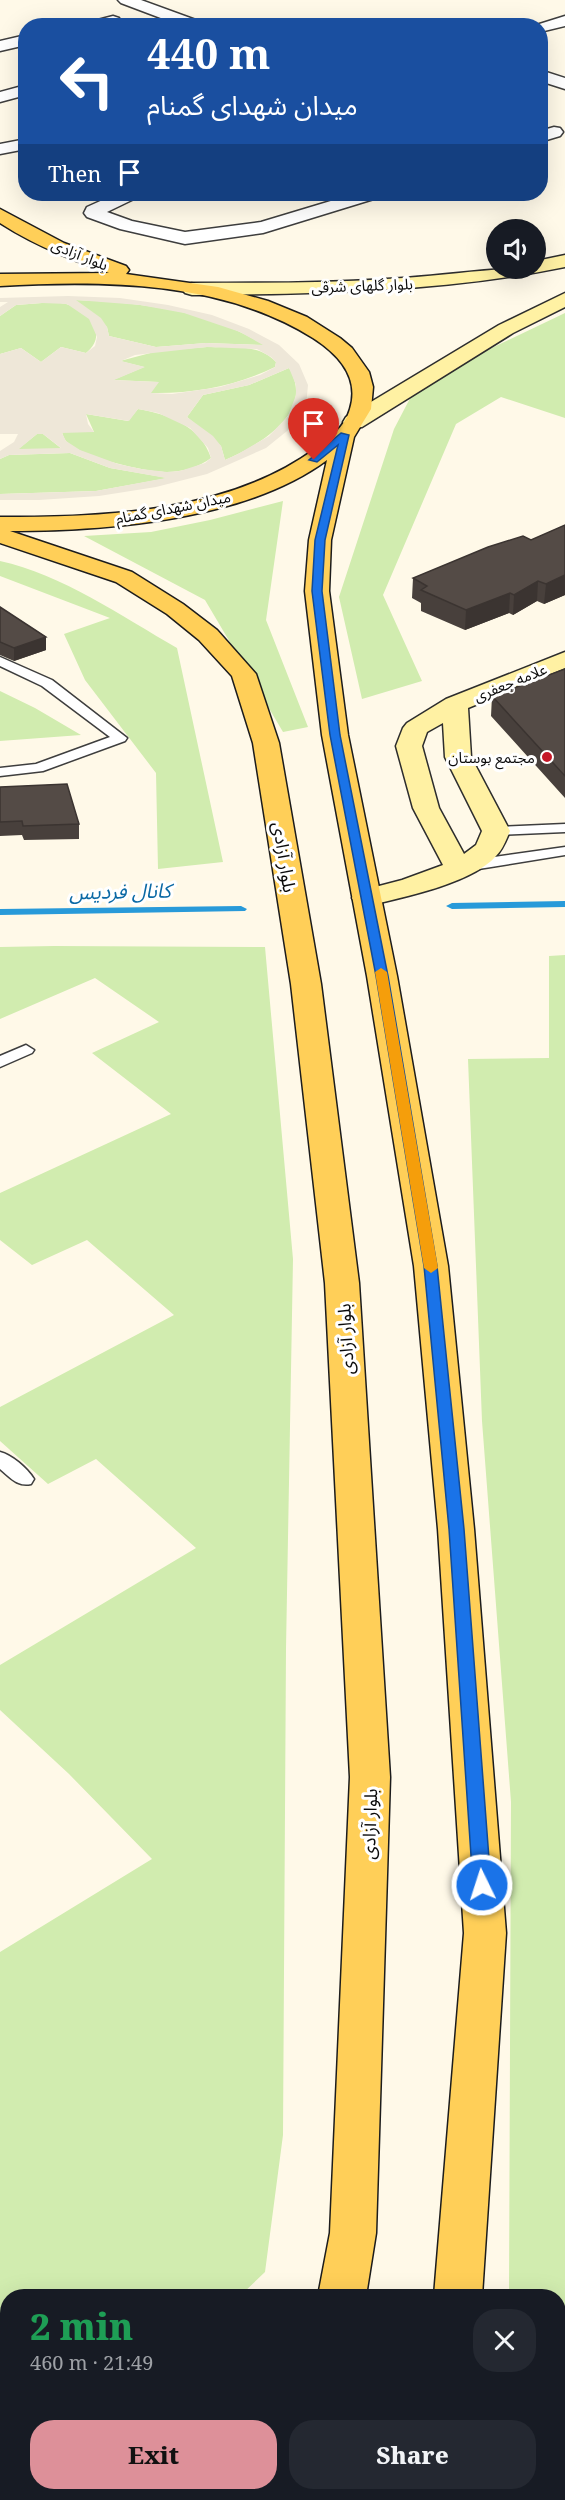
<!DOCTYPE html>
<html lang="en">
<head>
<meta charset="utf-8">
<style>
	:root { --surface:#171b24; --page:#242831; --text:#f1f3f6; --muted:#9ea1a6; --accent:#dd9099 }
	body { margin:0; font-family:"Noto Serif","Noto Sans Arabic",serif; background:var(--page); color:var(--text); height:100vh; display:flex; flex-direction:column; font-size:22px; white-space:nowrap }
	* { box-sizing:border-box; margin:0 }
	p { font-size:20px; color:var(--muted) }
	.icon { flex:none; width:33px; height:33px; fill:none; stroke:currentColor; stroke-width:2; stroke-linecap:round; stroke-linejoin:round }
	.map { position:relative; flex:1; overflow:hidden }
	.panel { position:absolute; left:0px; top:2289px; width:566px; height:212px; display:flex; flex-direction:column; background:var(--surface); border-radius:24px 24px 0 0; box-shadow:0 6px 24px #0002 }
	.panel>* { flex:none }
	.hud { position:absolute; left:18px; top:18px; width:530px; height:183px; border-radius:24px; box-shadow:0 6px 24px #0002; background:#1a4fa0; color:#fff; overflow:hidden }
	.buttons { position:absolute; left:486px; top:219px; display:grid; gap:12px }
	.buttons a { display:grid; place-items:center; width:60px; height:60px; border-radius:50%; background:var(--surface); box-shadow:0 6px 24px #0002; font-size:30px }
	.pin { position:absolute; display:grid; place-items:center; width:51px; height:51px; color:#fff; margin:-62px -26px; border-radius:50% 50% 50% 0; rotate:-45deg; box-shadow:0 0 6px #0007 }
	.pin .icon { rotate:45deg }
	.me { position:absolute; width:66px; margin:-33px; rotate:356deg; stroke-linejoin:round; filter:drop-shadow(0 0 4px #0008) }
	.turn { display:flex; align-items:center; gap:21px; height:126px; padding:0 30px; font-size:27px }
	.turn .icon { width:78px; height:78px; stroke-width:2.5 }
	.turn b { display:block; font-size:42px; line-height:51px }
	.then { display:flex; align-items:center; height:57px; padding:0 30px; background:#0003; gap:12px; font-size:22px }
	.round { display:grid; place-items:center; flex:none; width:63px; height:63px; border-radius:24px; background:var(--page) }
	.overview { display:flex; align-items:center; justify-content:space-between; height:102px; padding:0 30px }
	h1 { font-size:36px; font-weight:800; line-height:45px; color:#1e9e55 }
	.button { display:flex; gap:12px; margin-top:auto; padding:12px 30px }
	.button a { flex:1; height:69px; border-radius:24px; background:var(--accent); color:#111; font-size:24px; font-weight:800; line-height:69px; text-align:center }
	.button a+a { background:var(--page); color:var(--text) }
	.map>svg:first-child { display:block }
</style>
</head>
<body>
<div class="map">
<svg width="565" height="2500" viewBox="0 0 565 2500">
	<rect width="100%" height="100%" fill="#fff9e8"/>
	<path fill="#d1ecaf" d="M74,300C138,302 209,310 264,345L206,343L156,347L109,336L107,327Z
		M42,303C50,303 59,302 66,304C89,310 109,335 86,353L61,347L41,362L21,348L0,354V316L16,305Z
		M565,313V418L501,397L456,424L383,595L422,681L362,699L339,597L394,429L418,383Z
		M207,347C231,348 258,343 276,362L275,367C236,386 194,394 150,393L158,382L113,380L144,367L120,361L158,351Z
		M289,368C316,413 259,445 225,460L221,446L187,417L203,395L249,385Z
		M138,409C168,414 201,426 211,458C199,467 182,472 167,472C146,472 79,457 66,441C64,439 63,435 62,432H94L86,414L128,421Z
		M37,434H43L62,449L17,450Z
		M70,453L110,468L168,478L96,491L0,494V459L9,455Z
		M283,501L266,620L308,727L283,732L205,600L84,536L151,532L210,520Z
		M0,561C61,574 123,617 177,648L223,862L158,869L156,773L85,680L64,634L110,618L0,576Z
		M0,691L35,708L81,735L0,741Z
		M54,946L265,947L293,1259L286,1649L283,2135L265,2272L240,2296H8V2448L0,2451V1952L152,1859L69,1774L0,1710V1665L196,1548L96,1459L48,1484L0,1441V1407L174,1315L87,1240L32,1265L0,1240V1193L171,1114L92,1053L159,1022L95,978L0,1019V947Z
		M565,955V2350L558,2346V2296H515L509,2290L511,1802L482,1421L468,1059L549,1058V956Z"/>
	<path fill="#eee7d8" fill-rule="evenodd" d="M68,296L120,298L168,305L212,315L249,329L279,345L299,364L308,385L306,406L292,427L266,448L207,474L156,487L99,496L39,500H0V494L96,491L166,478L110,468L70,453L9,455L0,459V451L14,442L18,434H0V354L21,348L41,362L61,347L86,353L95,346L97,337L89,319L67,304L42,303L16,305L0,316V307L8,302H0V298ZM76,300L140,305L184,313L240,332L263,345L206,343L156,347L109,336L107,327L101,318ZM207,347L257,349L271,357L276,362L275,367L260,375L220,387L172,394L151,393L159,382L114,380L145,367L121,361L135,355ZM289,368L296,385V395L288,416L269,436L238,454L225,460L221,446L213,436L187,417L203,395L249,385ZM138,409L158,413L190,428L208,448L211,458L205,463L180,471L167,472L141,469L118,464L80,450L66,441L62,433L94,432L88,424L86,414L129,421ZM37,434H43L61,448L19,449Z"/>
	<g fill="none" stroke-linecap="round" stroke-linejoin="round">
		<path fill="#289ad9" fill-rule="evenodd" d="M565,901V907L452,909L446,906L452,903Z
			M241,906L247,909L245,911L0,915V909Z"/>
		<defs>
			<path id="lane" d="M0,657L52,680L127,738L125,741L43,771L0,776V768L36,764L110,737L42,686L0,666Z
				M565,824V832L496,835L489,831L496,827Z
				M565,847V855L466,871L458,866L466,861Z
				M26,1045L34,1050L32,1053L0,1067V1056Z
				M0,1452C12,1455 27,1468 34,1479L31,1484C17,1487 10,1477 0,1469Z"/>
			<path id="street" d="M118,0H141L204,23L206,26H182L121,3Z
				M113,16L119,18L121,21L119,24L84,26L86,23Z
				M565,16V26L540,32V26H533Z
				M26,35V45L0,51V41Z
				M540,70L565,78V89L540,81Z
				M26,85V95L0,102V92Z
				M554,127L560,128L563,132L560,136L540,142V131Z
				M26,139V149L0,154V144Z
				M116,194H139L136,198L107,212L132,221L185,232L261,222L354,194H380L377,198L263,233L185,244L120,229L87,217L84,213L87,207Z"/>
			<path id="secondary" d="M565,255V267C442,292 318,294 192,295L185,293L182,289L185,285L192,283C262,283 333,283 403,278C449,275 490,268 536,268V261Z
				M565,293V307L513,333L362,427L354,428L346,427L343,422L346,417L499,325Z
				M565,652V668L468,708L471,757L510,831C506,840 503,849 496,856C473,883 401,898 366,906L356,904L352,898L356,892L402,880L443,865L413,808L396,746L403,728L407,723L446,699ZM443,723L445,757L482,831L476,845L464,854L439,808L422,746L427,732Z"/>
			<path id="primary" d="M0,209L64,243L126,266L129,270L126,274L218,287L268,301L307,317L340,338L352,348L369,372L373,387L371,409L354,437L331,540L329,591L348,735L397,976L448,1266L474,1529L506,1933L482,2296H434L464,1933L438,1529L414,1266L367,976L322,735L305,591L309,540L327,460C246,520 108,531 10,531L132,572L183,604L217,630L256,674L279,743L321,984L359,1283L390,1777L376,2233L366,2296H318L330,2233L350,1777L325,1283L291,984L253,743L232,676L199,640L167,614L116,582L0,543V517C105,517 227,513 315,449C330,438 345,427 350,409C360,377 338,354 313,338C222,281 105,280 0,286V274L109,273C71,260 34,245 0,223Z
				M558,2396L565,2398V2446L558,2444Z
				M8,2480V2493H61L58,2500H0V2483Z
				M283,2493H333L332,2500H282Z
				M423,2493H473L472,2500H422Z"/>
		</defs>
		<use href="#lane" stroke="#3e3e3e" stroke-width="3"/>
		<use href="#street" stroke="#3e3e3e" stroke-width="3"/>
		<use href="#secondary" stroke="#2d2d2d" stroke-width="3"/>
		<use href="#primary" stroke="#1c1c1c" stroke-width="3"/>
		<use href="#lane" fill="#fff" fill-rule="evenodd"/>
		<use href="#street" fill="#fff" fill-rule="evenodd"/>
		<use href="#secondary" fill="#fff1a3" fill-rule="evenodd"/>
		<use href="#primary" fill="#ffcf58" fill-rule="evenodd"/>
	</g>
	<path fill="#48403c" d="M565,525V595L544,604L537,601L513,615L509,613L465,630L421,611V603L412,598L413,578L531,540Z
		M0,607L46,637V650L14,661L0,655Z
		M565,669V798L491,716L492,696Z
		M0,787L79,824V839L24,840L22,835L0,836Z"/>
	<path fill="#3b3431" d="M565,575V595L544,604L546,584Z
		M538,581L537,601L513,615L514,595Z
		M510,593L509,613L465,630L466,610Z
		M46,637V650L14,661V648Z"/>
	<path fill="#544b46" stroke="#3b3431" stroke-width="1.5" d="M565,525V575L546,584L538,581L514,595L510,593L466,610L421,590L427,586L413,578L488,547L523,536L531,540Z
		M0,607L46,637L14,648L0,642Z
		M565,669V776L492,696Z
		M67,784L79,824L23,826L22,821L0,822V787Z"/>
	<path fill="#1a73e8" stroke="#114b97" stroke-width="1.5" d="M341,433L349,435L325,540L322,591L340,735L388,976L437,1266L464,1529L491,1885L488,1890L482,1892L476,1890L473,1885L449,1529L424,1266L376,976L330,735L312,591L315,540L338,445L317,462L309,460Z"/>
	<path fill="#f59e0b" d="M381,968L387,972L438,1268L431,1273L424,1268L375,972Z"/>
	<circle fill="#c51828" stroke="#fff" stroke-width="2" cx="547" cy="757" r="6"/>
	<g text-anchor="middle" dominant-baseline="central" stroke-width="6" stroke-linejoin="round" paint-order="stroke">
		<g font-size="15" fill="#0b0b0b" stroke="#fff">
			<text transform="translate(80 254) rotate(22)">بلوار آزادی</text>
			<text transform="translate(362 285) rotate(-2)">بلوار گلهای شرقی</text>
			<text transform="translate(173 507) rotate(-11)">میدان شهدای گمنام</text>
			<text transform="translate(510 682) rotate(-22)">علامه جعفری</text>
		</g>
		<g font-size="15" fill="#0b0b0b" stroke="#fff" text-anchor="end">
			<text x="535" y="757">مجتمع بوستان</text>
		</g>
		<g font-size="18" fill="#0b0b0b" stroke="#fff">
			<text transform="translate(285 857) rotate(81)">بلوار آزادی</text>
			<text transform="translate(345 1339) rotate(-93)">بلوار آزادی</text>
			<text transform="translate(369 1824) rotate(-88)">بلوار آزادی</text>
		</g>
		<g font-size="20" font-style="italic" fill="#0b69a5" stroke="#fff">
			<text transform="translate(120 891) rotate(-1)">کانال فردیس</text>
		</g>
	</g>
</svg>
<div class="buttons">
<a><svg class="icon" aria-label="sound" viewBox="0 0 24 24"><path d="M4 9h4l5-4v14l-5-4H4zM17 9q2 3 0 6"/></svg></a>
</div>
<div class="pin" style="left:314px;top:460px;background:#d93025"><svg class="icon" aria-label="arrive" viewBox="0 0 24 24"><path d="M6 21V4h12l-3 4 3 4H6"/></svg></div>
<svg class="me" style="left:482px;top:1885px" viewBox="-20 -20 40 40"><circle r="17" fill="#1a73e8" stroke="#fff" stroke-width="3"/><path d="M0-11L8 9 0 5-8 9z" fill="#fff"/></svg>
<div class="hud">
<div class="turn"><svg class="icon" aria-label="left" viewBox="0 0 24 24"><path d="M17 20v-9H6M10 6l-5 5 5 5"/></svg><div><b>440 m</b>میدان شهدای گمنام</div></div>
<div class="then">Then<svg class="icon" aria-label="arrive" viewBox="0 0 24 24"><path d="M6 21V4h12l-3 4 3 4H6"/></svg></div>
</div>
<section class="panel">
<div class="overview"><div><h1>2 min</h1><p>460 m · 21:49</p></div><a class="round"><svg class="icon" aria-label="close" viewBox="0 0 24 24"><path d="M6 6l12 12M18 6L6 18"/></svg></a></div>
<div class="button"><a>Exit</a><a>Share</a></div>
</section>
</div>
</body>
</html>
